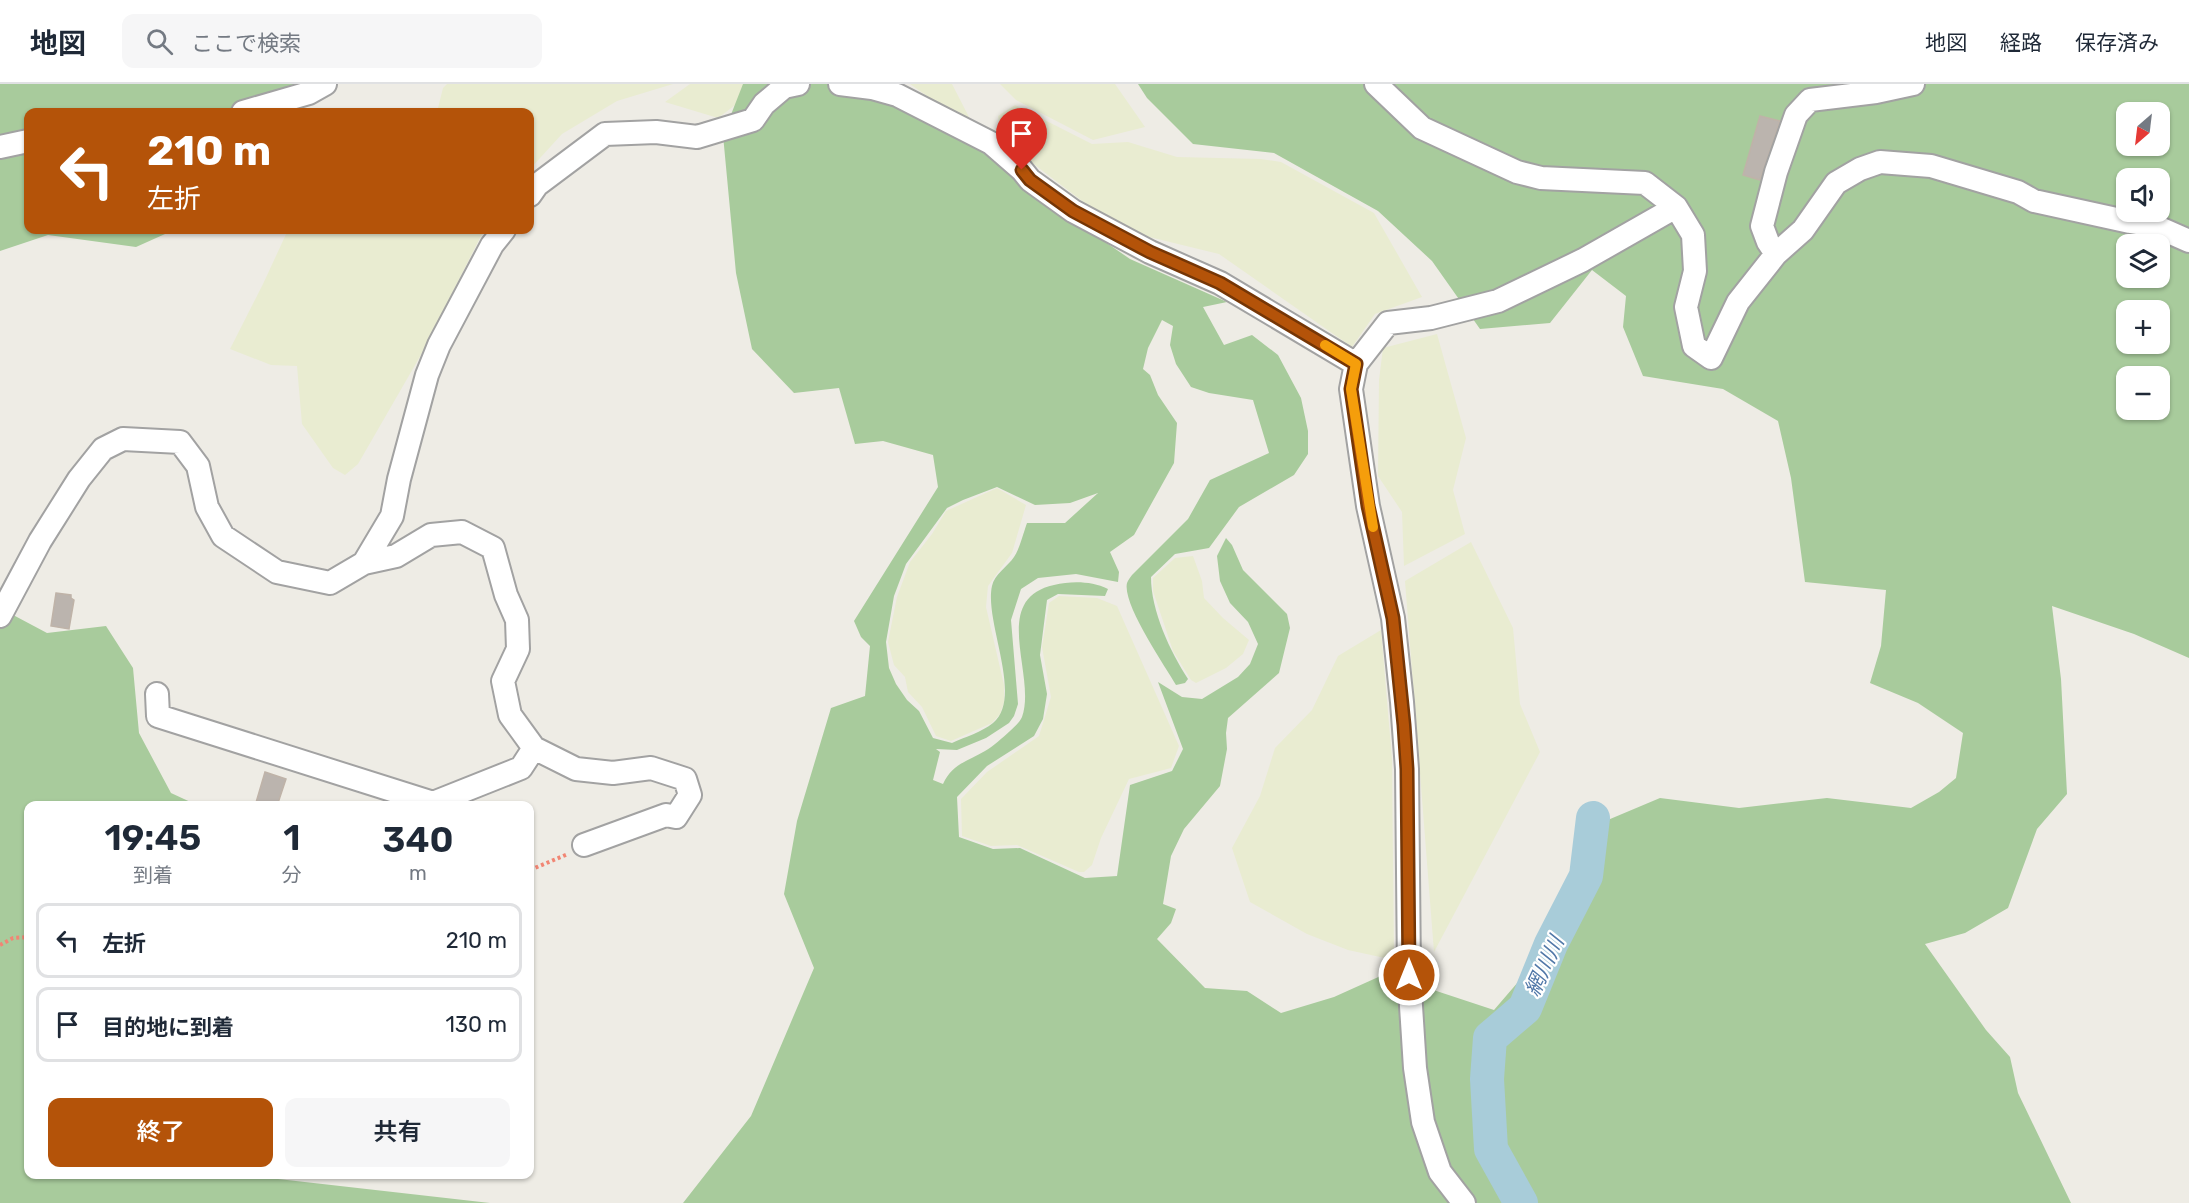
<!DOCTYPE html>
<html lang="ja">
<head>
<meta charset="utf-8">
<style>
	:root { --surface:#fff; --page:#f6f6f7; --text:#1f2937; --muted:#747a83; --line:#e0e1e3; --accent:#b45309 }
	body { margin:0; font-family:Rubik,"Noto Sans JP",sans-serif; background:var(--page); color:var(--text); height:100vh; display:flex; flex-direction:column; font-size:22px; white-space:nowrap }
	* { box-sizing:border-box; margin:0 }
	p { font-size:20px; color:var(--muted) }
	.icon { flex:none; width:33px; height:33px; fill:none; stroke:currentColor; stroke-width:2; stroke-linecap:round; stroke-linejoin:round }
	.map { position:relative; flex:1; overflow:hidden }
	.panel { position:absolute; left:24px; top:717px; width:510px; height:378px; display:flex; flex-direction:column; background:var(--surface); border-radius:12px; box-shadow:0 2px 4px #0004 }
	.panel>* { flex:none }
	.guide { position:absolute; left:24px; top:24px; width:510px; height:126px; border-radius:12px; box-shadow:0 2px 4px #0004; background:#b45309; color:#fff; overflow:hidden }
	.needle { width:39px; rotate:208deg }
	.buttons { position:absolute; left:2116px; top:18px; display:grid; gap:12px }
	.buttons a { display:grid; place-items:center; width:54px; height:54px; border-radius:12px; background:var(--surface); box-shadow:0 2px 4px #0004; font-size:30px }
	.pin { position:absolute; display:grid; place-items:center; width:51px; height:51px; color:#fff; margin:-62px -26px; border-radius:50% 50% 50% 0; rotate:-45deg; box-shadow:0 0 6px #0007 }
	.pin .icon { rotate:45deg }
	.me { position:absolute; width:66px; margin:-33px; rotate:0deg; stroke-linejoin:round; filter:drop-shadow(0 0 4px #0008) }
	.turn { display:flex; align-items:center; gap:21px; height:126px; padding:0 24px; font-size:27px }
	.turn .icon { width:78px; height:78px; stroke-width:2.5 }
	.turn b { display:block; font-size:42px; line-height:51px }
	.eta { display:flex; justify-content:space-evenly; align-items:center; height:102px; text-align:center }
	.eta b { font-size:36px; font-weight:600; line-height:42px }
	.action { display:flex; gap:12px; margin-top:auto; padding:12px 24px }
	.action a { flex:1; height:69px; border-radius:12px; background:var(--accent); color:#fff; font-size:24px; font-weight:600; line-height:69px; text-align:center }
	.action a+a { background:var(--page); color:var(--text) }
	ul { padding:0; list-style:none }
	li { display:flex; align-items:center; gap:18px; height:75px; margin:0 12px 9px; padding:0 12px; border:3px solid var(--line); border-radius:12px }
	li div { flex:1 }
	li b { display:block; font-size:22px }
	li em { font-style:normal }
	header { display:flex; align-items:center; gap:36px; box-sizing:border-box; height:84px; padding:0 30px; background:var(--surface); border-bottom:2px solid var(--line) }
	header strong { font-size:28px }
	nav { display:flex; gap:33px; margin-inline-start:auto; font-size:21px }
	.search { width:420px; height:54px; background:var(--page); display:flex; align-items:center; gap:15px; box-sizing:border-box; padding:0 21px; border-radius:12px; color:var(--muted); font-size:22px }
	.map>svg:first-child { display:block }
</style>
</head>
<body>
<header>
<strong>地図</strong>
<div class="search"><svg class="icon" aria-label="search" viewBox="0 0 24 24"><circle cx="10" cy="10" r="6"/><path d="M15 15l6 6"/></svg>ここで検索</div>
<nav><a>地図</a><a>経路</a><a>保存済み</a></nav>
</header>
<div class="map">
<svg width="2189" height="1119" viewBox="0 0 2189 1119">
	<rect width="100%" height="100%" fill="#eeece5"/>
	<path fill="#e9ecd1" d="M447,0H673L617,17L562,50L530,85V28H437L443,4Z
		M690,0H763L718,34L665,18Z
		M910,0H952L970,35L955,32Z
		M1000,0H1115L1145,43L1093,56L1016,16Z
		M1015,21L1092,60L1128,58L1177,73L1261,75L1281,78L1374,129L1422,213L1375,230L1352,263L1219,170L1133,149L1090,123L1001,55L998,32Z
		M288,146H484L422,269L358,380L345,391L333,384L302,340L297,282L271,281L230,265L263,200Z
		M1437,250L1466,354L1453,406L1465,450L1404,482L1402,428L1378,392L1379,296L1383,264Z
		M997,404L1026,421L1012,469L988,502L986,523L1004,601V618L1000,630L992,639L951,657L936,652L922,623L908,608L905,593L894,581L888,558L897,513L910,478L932,450L946,427Z
		M1471,458L1513,544L1520,620L1540,668L1434,868L1405,497Z
		M1193,472L1202,497L1204,514L1223,534L1249,556L1243,570L1226,584L1196,599L1191,596L1173,567L1153,507V494L1175,474Z
		M1059,512L1097,514L1117,522L1179,662L1171,684L1129,695L1101,754L1092,781L1084,788H1079L1017,761L991,762L962,752L961,715L987,688L1039,652L1051,613L1042,563L1049,519Z
		M1381,546L1392,675L1394,876L1348,866L1307,850L1250,818L1232,764L1260,712L1275,664L1312,626L1338,572Z"/>
	<path fill="#a8cb9c" fill-rule="evenodd" d="M0,0H295L294,8L244,28H28V146H174L136,163L48,151L0,167Z
		M743,0H888L964,48L1066,131L1130,175L1227,218L1203,223L1224,261L1252,251L1278,271L1301,314L1308,347V370L1294,391L1239,423L1209,464L1175,470L1151,493C1151,527 1170,567 1188,595L1185,599L1176,601C1165,582 1122,520 1127,499C1128,496 1130,494 1132,491L1188,435L1210,396L1269,369L1253,316L1209,309L1191,303L1176,280L1170,261L1173,242L1162,236L1148,264L1143,285L1150,291L1158,311L1177,339L1174,379L1134,451L1110,468L1119,488L1118,498L1076,490L1038,494L1021,505L1011,536L1018,620L1014,632L1009,639L986,654L957,666L936,665L940,668L933,696L943,700C952,680 968,677 985,667C994,662 1002,654 1010,647C1014,643 1020,638 1022,633C1037,592 989,515 1054,501C1072,497 1091,497 1108,505L1105,512L1058,510L1047,516L1040,571L1047,610L1043,635L1034,652L987,682L957,713L959,753L993,765L1020,764L1085,794L1117,792L1130,701L1172,687L1183,665L1158,598L1182,613L1202,615L1238,593L1250,580L1258,560L1248,538L1230,519L1220,497L1217,472L1226,454L1232,461L1243,486L1287,530L1290,544L1279,589L1228,634L1226,649L1227,665L1220,702L1184,745L1171,772L1163,820L1176,825L1171,839L1157,855L1205,904L1247,907L1281,929L1334,913L1385,890L1494,926L1537,876L1582,775L1584,746L1660,714L1739,724L1827,714L1911,724L1939,708L1956,694L1963,649L1918,619L1870,599L1881,562L1886,506L1805,498L1791,394L1778,337L1723,305L1643,292L1623,243L1626,212L1592,186L1550,239L1480,245L1432,177L1378,127L1274,69L1193,60L1147,14L1138,0H2189V574L2134,550L2052,522L2061,595L2067,710L2037,745L2008,824L1965,849L1925,860L1986,946L2010,973L2018,1009L2071,1119H683L751,1032L814,884L784,810L797,737L831,624L865,612L870,562L861,553L854,537L938,403L933,371L883,357L855,360L839,304L794,309L752,265L736,189L723,51ZM2127,28H2160V62H2127ZM2127,94H2160V128H2127ZM2127,160H2160V194H2127ZM2127,226H2160V260H2127ZM2127,292H2160V326H2127ZM997,403L1035,421L1070,419L1098,409L1065,439H1027C1023,450 1020,464 1014,473C1008,482 994,491 992,502C984,538 1024,613 993,639C982,648 965,653 952,659L933,654L919,627L907,616L896,600L889,584L886,558L894,512L906,480L947,424L963,416Z
		M0,524L47,549L106,542L133,584L139,649L171,709L197,721L28,722V1090L243,1091L490,1119H0Z"/>
	<g fill="none" stroke-linecap="round" stroke-linejoin="round">
		<path stroke="#a8ccd9" stroke-width="34" d="M1521,1119L1491,1065L1487,995L1490,954L1525,924L1551,860L1586,792L1593,734"/>
	</g>
	<path fill="#bbb4ae" stroke="#bfb3a8" stroke-width="1.5" d="M1760,32L1780,37L1760,96L1743,91Z
		M56,509L71,511V514L74,516L69,545L51,542Z
		M265,688L286,695L277,722H255Z"/>
	<g fill="none" stroke-linecap="round" stroke-linejoin="round">
		<defs>
			<path id="minor" d="M840,0L872,4L897,11L991,59L1022,86L1030,96L1073,127L1150,168L1220,199L1356,280
				M1376,0L1422,44L1517,88L1541,94L1645,99L1676,123L1693,151L1695,187L1686,223L1694,262L1711,274L1738,218L1776,170L1803,146L1836,99L1860,85L1880,78L1931,82L2018,108L2034,117L2130,138L2155,142L2189,157
				M243,28L309,9L325,0
				M0,63L28,57
				M530,111L537,101L605,50L656,48L697,53L753,36L764,20L784,3L798,0
				M1776,170L1768,158L1762,142L1776,88L1796,31L1810,16L1876,8L1913,0
				M364,479L392,432L399,395L427,291L439,261L492,161L504,146
				M0,532L40,457L79,395L103,365L123,355L180,358L198,382L207,423L223,452L277,488L330,499L364,479L396,472L431,451L462,448L493,464L506,511L517,536L518,565L503,597L510,631L534,664L576,685L613,689L651,684L685,695L690,711L676,733L666,731L584,761
				M157,610L158,632L433,719L521,684L534,664
				M1464,1119L1440,1088L1423,1038L1415,984L1409,891L1407,685L1402,618L1393,534L1368,422L1351,305L1356,280L1388,239L1431,234L1498,217L1583,176L1676,123"/>
		</defs>
		<use href="#minor" stroke="#a2a2a2" stroke-width="26"/>
		<path stroke="#f18674" stroke-width="4" stroke-dasharray="3 3" stroke-linecap="butt" d="M530,786L568,770
			M0,861L13,854L28,853"/>
		<use href="#minor" stroke="#fff" stroke-width="22"/>
	</g>
	<g fill="none" stroke-linecap="round" stroke-linejoin="round">
		<defs>
			<path id="route" d="M1022,86L1030,96L1073,127L1150,168L1220,199L1356,280L1351,305L1368,422L1393,534L1404,641L1407,685L1409,891"/>
		</defs>
		<use href="#route" stroke="#753606" stroke-width="15"/>
		<use href="#route" stroke="#b45309" stroke-width="10"/>
		<path stroke="#f59e0b" stroke-width="10" d="M1325,261L1356,280L1351,305L1373,443"/>
	</g>
	<g text-anchor="middle" dominant-baseline="central" stroke-width="4.5" stroke-linejoin="round" paint-order="stroke">
		<g font-size="21" font-style="italic" fill="#5178a8" stroke="#fff">
			<text transform="translate(1544 882) rotate(-65)">網川川</text>
		</g>
	</g>
</svg>
<div class="buttons">
<a><svg class="needle" viewBox="-14 -14 28 28"><path d="M0-13l5 13h-10z" fill="#e53935"/><path d="M0 13l5-13h-10z" fill="#747a83"/></svg></a>
<a><svg class="icon" aria-label="sound" viewBox="0 0 24 24"><path d="M4 9h4l5-4v14l-5-4H4zM17 9q2 3 0 6"/></svg></a>
<a><svg class="icon" aria-label="layers" viewBox="0 0 24 24"><path d="M12 4l9 5-9 5-9-5zM3 14l9 5 9-5"/></svg></a>
<a>+</a>
<a>−</a>
</div>
<div class="pin" style="left:1022px;top:86px;background:#d93025"><svg class="icon" aria-label="arrive" viewBox="0 0 24 24"><path d="M6 21V4h12l-3 4 3 4H6"/></svg></div>
<svg class="me" style="left:1409px;top:891px" viewBox="-20 -20 40 40"><circle r="17" fill="#b45309" stroke="#fff" stroke-width="3"/><path d="M0-11L8 9 0 5-8 9z" fill="#fff"/></svg>
<div class="guide">
<div class="turn"><svg class="icon" aria-label="left" viewBox="0 0 24 24"><path d="M17 20v-9H6M10 6l-5 5 5 5"/></svg><div><b>210 m</b>左折</div></div>
</div>
<section class="panel">
<div class="eta">
<div><b>19:45</b><p>到着</p></div>
<div><b>1</b><p>分</p></div>
<div><b>340</b><p>m</p></div>
</div>
<ul>
<li><svg class="icon" aria-label="left" viewBox="0 0 24 24"><path d="M17 20v-9H6M10 6l-5 5 5 5"/></svg><div><b>左折</b></div><em>210 m</em></li>
<li><svg class="icon" aria-label="arrive" viewBox="0 0 24 24"><path d="M6 21V4h12l-3 4 3 4H6"/></svg><div><b>目的地に到着</b></div><em>130 m</em></li>
</ul>
<div class="action"><a>終了</a><a>共有</a></div>
</section>
</div>
</body>
</html>
